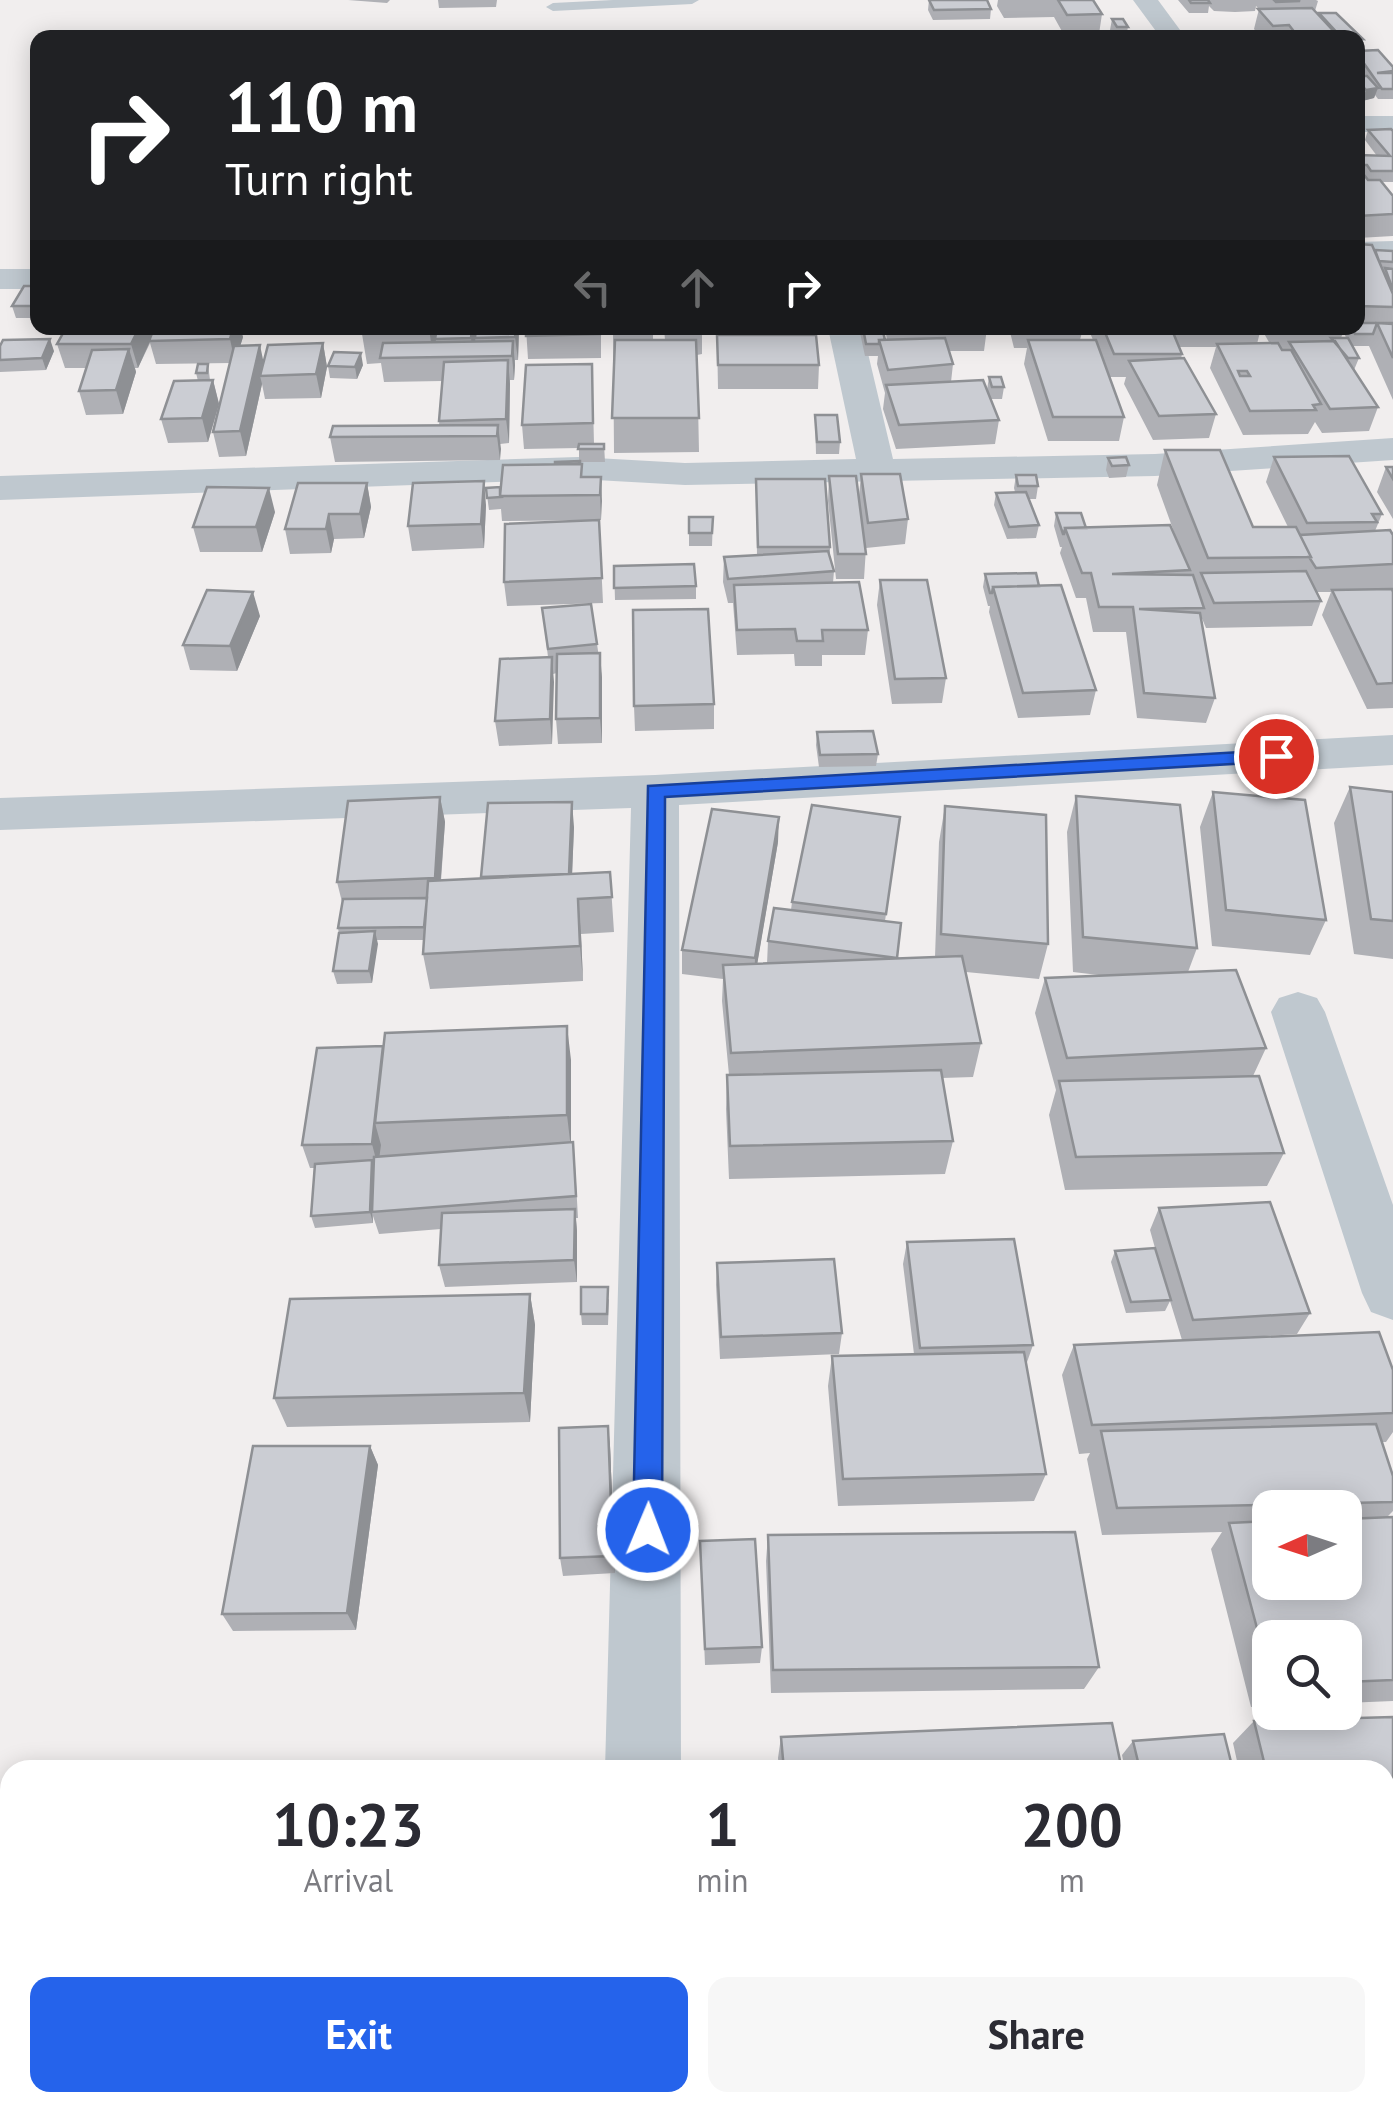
<!DOCTYPE html>
<html lang="en">
<head>
<meta charset="utf-8">
<style>
	:root { --surface:#fff; --page:#f7f7f7; --text:#2b2b33; --muted:#7c7c81; --accent:#2563eb }
	body { margin:0; font-family:"PT Sans",sans-serif; background:var(--page); color:var(--text); height:100vh; display:flex; flex-direction:column; font-size:38px; white-space:nowrap }
	* { box-sizing:border-box; margin:0 }
	p { font-size:32px; color:var(--muted) }
	.icon { flex:none; width:55px; height:55px; fill:none; stroke:currentColor; stroke-width:2; stroke-linecap:round; stroke-linejoin:round }
	.map { position:relative; flex:1; overflow:hidden }
	.sheet { position:absolute; left:0px; top:1760px; width:1395px; height:352px; display:flex; flex-direction:column; background:var(--surface); border-radius:30px 30px 0 0; box-shadow:0 5px 25px #0003 }
	.sheet>* { flex:none }
	.top-card { position:absolute; left:30px; top:30px; width:1335px; height:305px; border-radius:20px; box-shadow:0 5px 25px #0003; background:#202124; color:#fff; overflow:hidden }
	.needle { width:65px; rotate:267deg }
	.fabs { position:absolute; left:1252px; top:1490px; display:grid; gap:20px }
	.fabs a { display:grid; place-items:center; width:110px; height:110px; border-radius:20px; background:var(--surface); box-shadow:0 5px 25px #0003; font-size:50px }
	.pin { position:absolute; display:grid; place-items:center; width:85px; height:85px; color:#fff; margin:-42px; border:5px solid #fff; border-radius:50%; box-shadow:0 2px 10px #0007 }
	.me { position:absolute; width:110px; margin:-55px; rotate:1deg; stroke-linejoin:round; filter:drop-shadow(0 0 8px #0008) }
	.turn { display:flex; align-items:center; gap:35px; height:210px; padding:0 30px; font-size:45px }
	.turn .icon { width:130px; height:130px; stroke-width:2.5 }
	.turn b { display:block; font-size:70px; line-height:85px }
	.lanes { display:flex; align-items:center; height:95px; padding:0 30px; background:#0003; justify-content:center; gap:50px; direction:ltr }
	.lanes .off { opacity:.35 }
	.eta { display:flex; justify-content:space-evenly; align-items:center; height:170px; text-align:center }
	.eta b { font-size:60px; font-weight:800; line-height:70px }
	.primary-button { display:flex; gap:20px; margin-top:auto; padding:20px 30px }
	.primary-button a { flex:1; height:115px; border-radius:20px; background:var(--accent); color:#fff; font-size:40px; font-weight:800; line-height:115px; text-align:center }
	.primary-button a+a { background:var(--page); color:var(--text) }
	.map>svg:first-child { display:block }
</style>
</head>
<body>
<div class="map">
<svg width="1393" height="2112" viewBox="0 0 1393 2112">
	<rect width="100%" height="100%" fill="#f1eeee"/>
	<g fill="none" stroke-linecap="round" stroke-linejoin="round">
		<path fill="#bfc8cf" fill-rule="evenodd" d="M613,0H699L692,4L553,11L546,7L553,3Z"/>
		<path fill="#bfc8cf" fill-rule="evenodd" d="M1133,0H1158L1186,38H1161Z
			M1358,116H1393V132H1358Z
			M1393,241V259L1358,260V242Z
			M0,269H38V289H0Z
			M828,328H862L893,459L1155,454L1393,438V460L1155,476L685,485L578,479L0,500V476L578,457L685,463L856,459Z
			M1393,735V765L679,805L681,1770H605L631,808L0,830V798L655,775Z
			M1298,992L1317,998L1325,1012L1393,1205V1320L1371,1312L1362,1293L1271,1012L1279,998Z
			M595,2102H681V2112H595Z"/>
	</g>
	<path fill="#afb0b5" fill-rule="evenodd" d="M348,0H390L387,3Z
		M438,0H497L496,7L439,8Z
		M929,0L991,9L990,19L933,20L928,10Z
		M998,0H1093L1102,14L1099,34L1064,35L1054,17L1004,18L997,6Z
		M1178,0H1316L1318,1L1315,11L1319,14L1363,39L1360,49H1358V38H1261L1254,29L1259,9L1256,6L1255,11L1235,12L1214,11L1209,6L1208,13H1189Z
		M1112,19L1128,27L1126,37H1115L1110,30Z
		M1358,51L1393,67V99H1378L1375,95L1374,98L1362,101L1358,95Z
		M1368,130L1393,131V182H1382L1393,196V236L1358,238V155L1377,156L1365,140Z
		M1358,244L1375,250L1393,251V400L1369,346H1353L1359,358L1354,370L1378,407L1369,431L1322,433L1315,422L1308,434L1243,435L1210,368L1216,347H1179L1182,354L1181,359L1216,414L1209,438L1153,440L1124,384L1126,377H1110L1124,417L1119,441H1048L1024,364L1027,348H1014L1009,328H1083L1080,340H1093L1088,328H1345L1341,338H1346L1345,335L1347,328H1358ZM1261,328L1270,344H1257Z
		M38,286V318H16L12,306Z
		M154,328H240L243,337L240,346L263,361L323,343L327,367L321,398L265,399L262,384L246,456L219,457L213,432L230,363L156,364L150,343L138,368H135L136,372L123,414L86,415L79,391L86,368H65L57,344L150,337Z
		M361,328H519L518,360H515L514,380H510L509,443L500,444V460L335,462L330,437L439,426L442,381L384,382L381,363L367,364Z
		M526,328H601V358L528,359Z
		M613,328H653V340H665L664,328H702V354L697,355L699,452L614,453Z
		M720,328H802V335L819,365L818,389H718L717,335H721Z
		M859,328H882L885,340H887L885,328H987L984,351H949L953,364L951,382L990,397L987,390L989,377L1004,387L1002,399H990L999,420L995,444L896,449L883,409L885,393L877,364L878,356H865Z
		M0,346L54,351L46,370L0,372Z
		M208,364L210,380H213L219,404L208,442L168,443L161,419L198,381L196,373Z
		M592,364L594,444H604L605,462H580V464H582V477H601V520L502,521L501,509L489,510L486,488L500,487L555,464L579,461V448L524,449L522,425Z
		M363,365L357,379L330,378L328,366Z
		M815,415L840,442L839,454H816Z
		M1165,450L1253,527H1288L1266,482L1274,457L1382,514L1375,531L1393,535V708L1367,709L1322,615L1331,592H1317L1321,601L1312,626L1206,628L1201,616L1215,698L1206,723L1137,718L1126,632H1093L1086,598H1076L1060,553L1062,547H1060L1054,526L1056,513L1086,528L1178,543L1157,485Z
		M1108,458L1129,465L1126,477L1109,478L1106,470Z
		M1386,467H1393V519L1377,492Z
		M861,474L908,519L905,544L866,548L864,579H836L828,501L829,476L859,496Z
		M1016,475L1038,486L1036,499H1029L1039,525L1036,538L1007,539L994,505L996,493L1015,492L1014,488Z
		M756,479L830,547V556L834,571L833,583L868,630L865,655H822V666H795L794,654L737,655L733,603H728L723,582L724,557L757,555Z
		M367,483L371,507L364,538L334,539L331,553L290,554L285,529Z
		M486,505L484,548L412,551L408,526Z
		M275,512L262,552H200L193,527Z
		M689,517H713L712,546H689Z
		M599,520L603,603L507,606L504,582Z
		M614,566L696,586V599L615,600Z
		M985,574L1039,586L1096,690L1090,715L1018,718L989,612L990,606H988L983,587Z
		M880,580L946,678L942,703L892,704L877,605Z
		M542,608L597,644L602,678V743L558,744L556,719L557,673L553,674L552,744L499,746L495,721L548,657Z
		M260,616L237,671L190,670L183,645Z
		M714,704V729L635,731L634,706Z
		M817,732L878,754L876,766L819,767L816,745Z
		M1350,787L1393,792V959L1354,954L1334,823Z
		M1213,792L1326,920L1310,955L1212,946L1200,827Z
		M1076,796L1197,948L1188,972L1266,1048L1253,1076L1284,1153L1267,1186L1065,1190L1049,1115L1056,1090L1035,1013L1045,978L1107,976L1073,972L1067,832Z
		M440,797L445,822L441,881L482,879L574,827L572,874L610,872L614,932L581,934L583,981L430,989L423,954L424,940H377L372,983L337,984L333,971L339,934L338,928L342,902L337,882Z
		M945,806L1048,944L1039,979L966,972L981,1043L973,1077L942,1078L953,1141L945,1174L729,1179L726,1109L727,1075H729L722,1001L723,979L682,974V950L778,842L757,964H767L768,941L791,910L792,902L900,817L885,921L897,958L935,957L939,842Z
		M571,1060V1142H573L575,1165L578,1218H576L577,1231V1282L445,1287L439,1265L441,1229L379,1234L373,1216V1223L315,1228L311,1216L314,1168H310L302,1145Z
		M1159,1208L1310,1313L1297,1334L1231,1338L1393,1370V1432L1386,1442H1382L1393,1476V1511L1387,1517H1393V1701L1345,1703V1638H1270V1707H1251L1211,1549L1222,1532L1102,1535L1087,1459L1090,1453L1079,1454L1062,1375L1074,1345L1182,1340L1170,1301L1165,1311L1126,1313L1111,1262L1115,1251L1155,1248L1150,1230ZM1270,1508H1345V1582H1270Z
		M907,1242L1033,1345L1026,1365L1046,1474L1034,1501L838,1506L828,1386L832,1356L914,1354L903,1264Z
		M717,1263L842,1333L839,1354L720,1359L716,1285Z
		M530,1294L535,1325L530,1422L287,1427L274,1398Z
		M609,1299L608,1325H582L581,1314Z
		M370,1446L378,1465L356,1630L233,1631L222,1614Z
		M610,1446L615,1573L563,1576L560,1558Z
		M768,1535L1099,1667L1084,1689L771,1693L766,1561Z
		M700,1541L762,1647L760,1663L705,1665Z
		M1393,1717V1908H1385V1770H1239L1233,1743L1254,1721Z
		M781,1737L1122,1770H779L778,1758Z
		M1133,1741L1233,1770H1125L1122,1755Z
		M866,2102H1126L945,2112H867Z
		M1187,2102H1345L1347,2112H1189Z"/>
	<path fill="#8e9094" d="M1378,88L1374,98L1362,101L1366,90Z
		M139,328H148L151,339L138,368L131,344Z
		M233,328H240L243,337L235,363L230,339Z
		M429,328H438L433,357Z
		M472,328H478L475,338L476,345L473,357L471,338Z
		M516,328H519L518,360L515,337Z
		M50,339L54,351L46,370L42,358Z
		M513,341L515,365L514,380L512,356Z
		M323,343L327,367L321,398L316,374Z
		M260,345L265,369L260,376L262,384L246,456L240,431Z
		M129,349L136,372L123,414L116,390Z
		M361,353L363,365L357,379L355,367Z
		M508,360L510,384L509,443L506,419Z
		M213,380L219,404L208,442L202,418Z
		M498,425L501,449L500,460L497,436Z
		M601,477L602,501L601,520L600,495Z
		M484,481L486,505L484,548L481,524Z
		M367,483L371,507L364,538L360,514Z
		M269,488L275,512L262,552L256,527Z
		M329,514L334,539L331,553L326,529Z
		M253,592L260,616L237,671L230,646Z
		M600,653L602,678V743L600,718Z
		M552,657L554,682L552,744L550,719Z
		M440,797L445,822L439,902L435,878Z
		M572,802L574,827L571,901L569,876Z
		M779,817L778,842L754,983L755,958Z
		M578,899L581,934L583,981L580,946Z
		M375,931L378,944L372,983L369,971Z
		M567,1026L571,1060V1149L567,1115Z
		M384,1046L375,1123L381,1145L378,1167L372,1144Z
		M372,1160L375,1172L372,1212L373,1223L370,1212Z
		M575,1209L577,1231V1282L574,1260Z
		M530,1294L535,1325L530,1422L524,1393Z
		M608,1426L610,1446L615,1573L613,1556Z
		M370,1446L378,1465L356,1630L347,1613Z
		M547,2102H549L554,2108L553,2112H547Z"/>
	<path fill="#cbcdd3" stroke="#8e9094" stroke-width="2.5" fill-rule="evenodd" d="M929,0H987L991,9L934,10Z
		M1058,0H1093L1102,14L1067,15Z
		M1189,0H1208L1210,3H1191Z
		M1274,0H1298L1300,1L1276,2Z
		M1312,8L1340,38H1299L1289,25L1273,26L1258,9Z
		M1319,13H1336L1363,39L1342,38Z
		M1112,19H1123L1128,27H1117Z
		M1378,50L1393,67V71L1377,73H1393V89H1382L1358,55V51Z
		M1358,76H1367L1378,88L1366,90L1358,81Z
		M1391,129L1393,131V171H1371L1367,165H1358V155L1390,156L1368,130Z
		M1358,167L1368,180H1380L1393,196V214L1358,216Z
		M1358,244L1372,245L1393,294V307L1358,306V255H1362Z
		M1375,250L1393,251V262L1379,261Z
		M1385,268L1393,269V290Z
		M24,286H38V306H12Z
		M1358,323H1393V324L1377,323L1373,334H1355L1351,328H1358Z
		M1377,323L1393,324V358Z
		M66,328H139L131,344H57Z
		M154,328H233L230,339L149,341Z
		M361,328H429L361,330Z
		M437,328H472L471,338L435,339Z
		M476,328H516L515,337L475,338Z
		M526,328H600V334L526,336Z
		M613,328H653V331L613,332Z
		M665,328H702V331L665,332Z
		M723,328H802L803,331L723,332Z
		M863,328H882L885,340H879V344H866Z
		M907,328H987H933V332H908Z
		M1104,330H1172L1182,354H1114Z
		M717,335H816L819,365H718Z
		M945,338L953,364L888,370L879,340Z
		M1331,338H1348L1359,358H1348Z
		M50,339L42,358L0,360V346L3,340Z
		M615,340H696L699,418H612Z
		M1028,340H1096L1124,417H1053Z
		M513,341L512,356L380,358L383,343Z
		M1335,341L1378,407L1330,409L1289,342Z
		M323,343L316,374L260,376L268,345Z
		M1278,343L1282,350H1291L1321,404L1313,405L1316,410L1250,411L1217,344ZM1238,371H1247L1250,376H1240Z
		M260,345L240,431L213,432L234,346Z
		M129,349L116,390L79,391L92,350Z
		M334,352L361,353L355,367L328,366Z
		M1184,358L1216,414L1159,416L1129,361Z
		M508,360L506,419L439,421L444,362Z
		M198,364H208L207,373H196Z
		M592,364L593,423L522,425L526,365Z
		M989,377H1001L1004,387H992Z
		M213,380L202,418L161,419L174,381Z
		M983,380L999,420L899,425L886,385Z
		M815,415H837L840,442H817Z
		M498,425L497,436L330,437L333,426Z
		M579,444H604V449H578Z
		M1165,450H1220L1253,527H1296L1311,557L1208,558Z
		M1349,456L1382,514H1372L1377,522L1307,523L1274,457Z
		M1126,457L1129,465L1112,466L1108,458Z
		M580,461V464H555V462Z
		M582,464L581,477H601L600,495L500,496L503,465Z
		M1386,467H1393V479Z
		M861,474H900L908,519L868,523Z
		M1016,475H1036L1038,486H1018Z
		M829,476H856L866,554H838Z
		M756,479H825L830,547H758Z
		M484,481L481,524L408,526L413,483Z
		M298,483H367L360,514H329L326,529H285Z
		M207,487L269,488L256,527H193Z
		M500,487V496L501,497L487,498L486,488Z
		M1026,492L1039,525L1009,527L996,493Z
		M1056,513H1081L1086,528H1065L1064,534H1063Z
		M689,517H713L712,533H689Z
		M599,520L602,578L504,582L505,524Z
		M1170,525L1190,570L1112,574L1193,575L1204,608L1139,609L1200,613L1215,698L1144,693L1133,607H1099L1091,573H1082L1065,528Z
		M1390,530L1393,535V564L1316,568L1309,557H1311L1300,535Z
		M828,551L834,571L728,579L724,557Z
		M694,564L696,586L614,588V566Z
		M1306,571L1321,601L1214,603L1201,573Z
		M1036,573L1039,586L993,587L992,593H990L985,574Z
		M880,580H927L946,678L895,679Z
		M859,582L868,630H822L823,641H797L795,629L737,630L734,585Z
		M1061,585L1096,690L1023,693L993,587Z
		M1392,589L1393,592V683L1377,684L1332,590Z
		M207,590L253,592L230,646L183,645Z
		M591,604L597,644L548,649L542,608Z
		M708,609L714,704L634,706L633,610Z
		M600,653V718L556,719L557,654Z
		M552,657L550,719L495,721L500,659Z
		M873,731L878,754L820,755L817,732Z
		M1350,787L1393,792V921L1371,919Z
		M1213,792L1305,800L1326,920L1226,910Z
		M1076,796L1180,805L1197,948L1083,937Z
		M440,797L435,878L337,882L348,801Z
		M572,802L569,874L481,877L488,803Z
		M812,805L900,817L886,914L792,902Z
		M945,806L1046,815L1048,944L941,934Z
		M712,809L779,817L755,958L682,950Z
		M610,872L612,897L578,899L580,946L423,954L428,881Z
		M427,898L424,927L338,928L343,899Z
		M774,908L901,923L897,958L768,941Z
		M375,931L369,971H333L339,933Z
		M962,956L981,1043L731,1053L723,965Z
		M1236,970L1266,1048L1067,1058L1045,978Z
		M567,1026V1115L375,1123L385,1033Z
		M383,1046L372,1144L302,1145L317,1048Z
		M941,1070L953,1141L730,1146L727,1075Z
		M1259,1076L1284,1153L1076,1157L1059,1081Z
		M573,1142L576,1196L372,1212L374,1157Z
		M372,1160L370,1212L311,1216L315,1164Z
		M1270,1202L1310,1313L1193,1320L1159,1208Z
		M575,1209L574,1260L439,1265L442,1213Z
		M1014,1239L1033,1345L920,1348L907,1242Z
		M1155,1248L1171,1300L1131,1302L1115,1251Z
		M834,1259L842,1333L721,1337L717,1263Z
		M581,1287H608L607,1314H581Z
		M530,1294L524,1393L274,1398L290,1299Z
		M1379,1332L1393,1370V1413L1092,1425L1074,1345Z
		M1024,1352L1046,1474L843,1479L832,1356Z
		M1376,1424L1393,1476V1502L1117,1508L1101,1431Z
		M608,1426L613,1556L560,1558L559,1428Z
		M253,1446H370L347,1613L222,1614Z
		M1393,1517V1680L1345,1682V1638H1270V1677L1229,1523L1270,1521V1582H1345V1519Z
		M1075,1532L1099,1667L773,1670L768,1535Z
		M755,1539L762,1647L705,1649L700,1541Z
		M1393,1717V1893H1385V1770H1266L1254,1721Z
		M1112,1723L1122,1770H784L781,1737Z
		M1224,1734L1233,1770H1140L1133,1741Z
		M412,2102H547V2112H180L181,2107Z
		M874,2102H985L875,2108Z
		M1203,2102H1345L1347,2112H1205Z"/>
	<path fill="#2563eb" stroke="#184099" stroke-width="2.5" d="M1276,750L1286,756L1283,761L665,797L662,1530L658,1540L648,1544L637,1540L633,1530L648,786Z"/>
</svg>
<div class="fabs">
<a><svg class="needle" viewBox="-14 -14 28 28"><path d="M0-13l5 13h-10z" fill="#e53935"/><path d="M0 13l5-13h-10z" fill="#7c7c81"/></svg></a>
<a><svg class="icon" aria-label="search" viewBox="0 0 24 24"><circle cx="10" cy="10" r="6"/><path d="M15 15l6 6"/></svg></a>
</div>
<div class="pin" style="left:1276px;top:756px;background:#d93025"><svg class="icon" aria-label="arrive" viewBox="0 0 24 24"><path d="M6 21V4h12l-3 4 3 4H6"/></svg></div>
<svg class="me" style="left:648px;top:1530px" viewBox="-20 -20 40 40"><circle r="17" fill="#2563eb" stroke="#fff" stroke-width="3"/><path d="M0-11L8 9 0 5-8 9z" fill="#fff"/></svg>
<div class="top-card">
<div class="turn"><svg class="icon" aria-label="right" viewBox="0 0 24 24"><path d="M7 20v-9h11M14 6l5 5-5 5"/></svg><div><b>110 m</b>Turn right</div></div>
<div class="lanes"><svg class="icon off" aria-label="left" viewBox="0 0 24 24"><path d="M17 20v-9H6M10 6l-5 5 5 5"/></svg><svg class="icon off" aria-label="ahead" viewBox="0 0 24 24"><path d="M12 20V5M6 11l6-6 6 6"/></svg><svg class="icon" aria-label="right" viewBox="0 0 24 24"><path d="M7 20v-9h11M14 6l5 5-5 5"/></svg></div>
</div>
<section class="sheet">
<div class="eta">
<div><b>10:23</b><p>Arrival</p></div>
<div><b>1</b><p>min</p></div>
<div><b>200</b><p>m</p></div>
</div>
<div class="primary-button"><a>Exit</a><a>Share</a></div>
</section>
</div>
</body>
</html>
